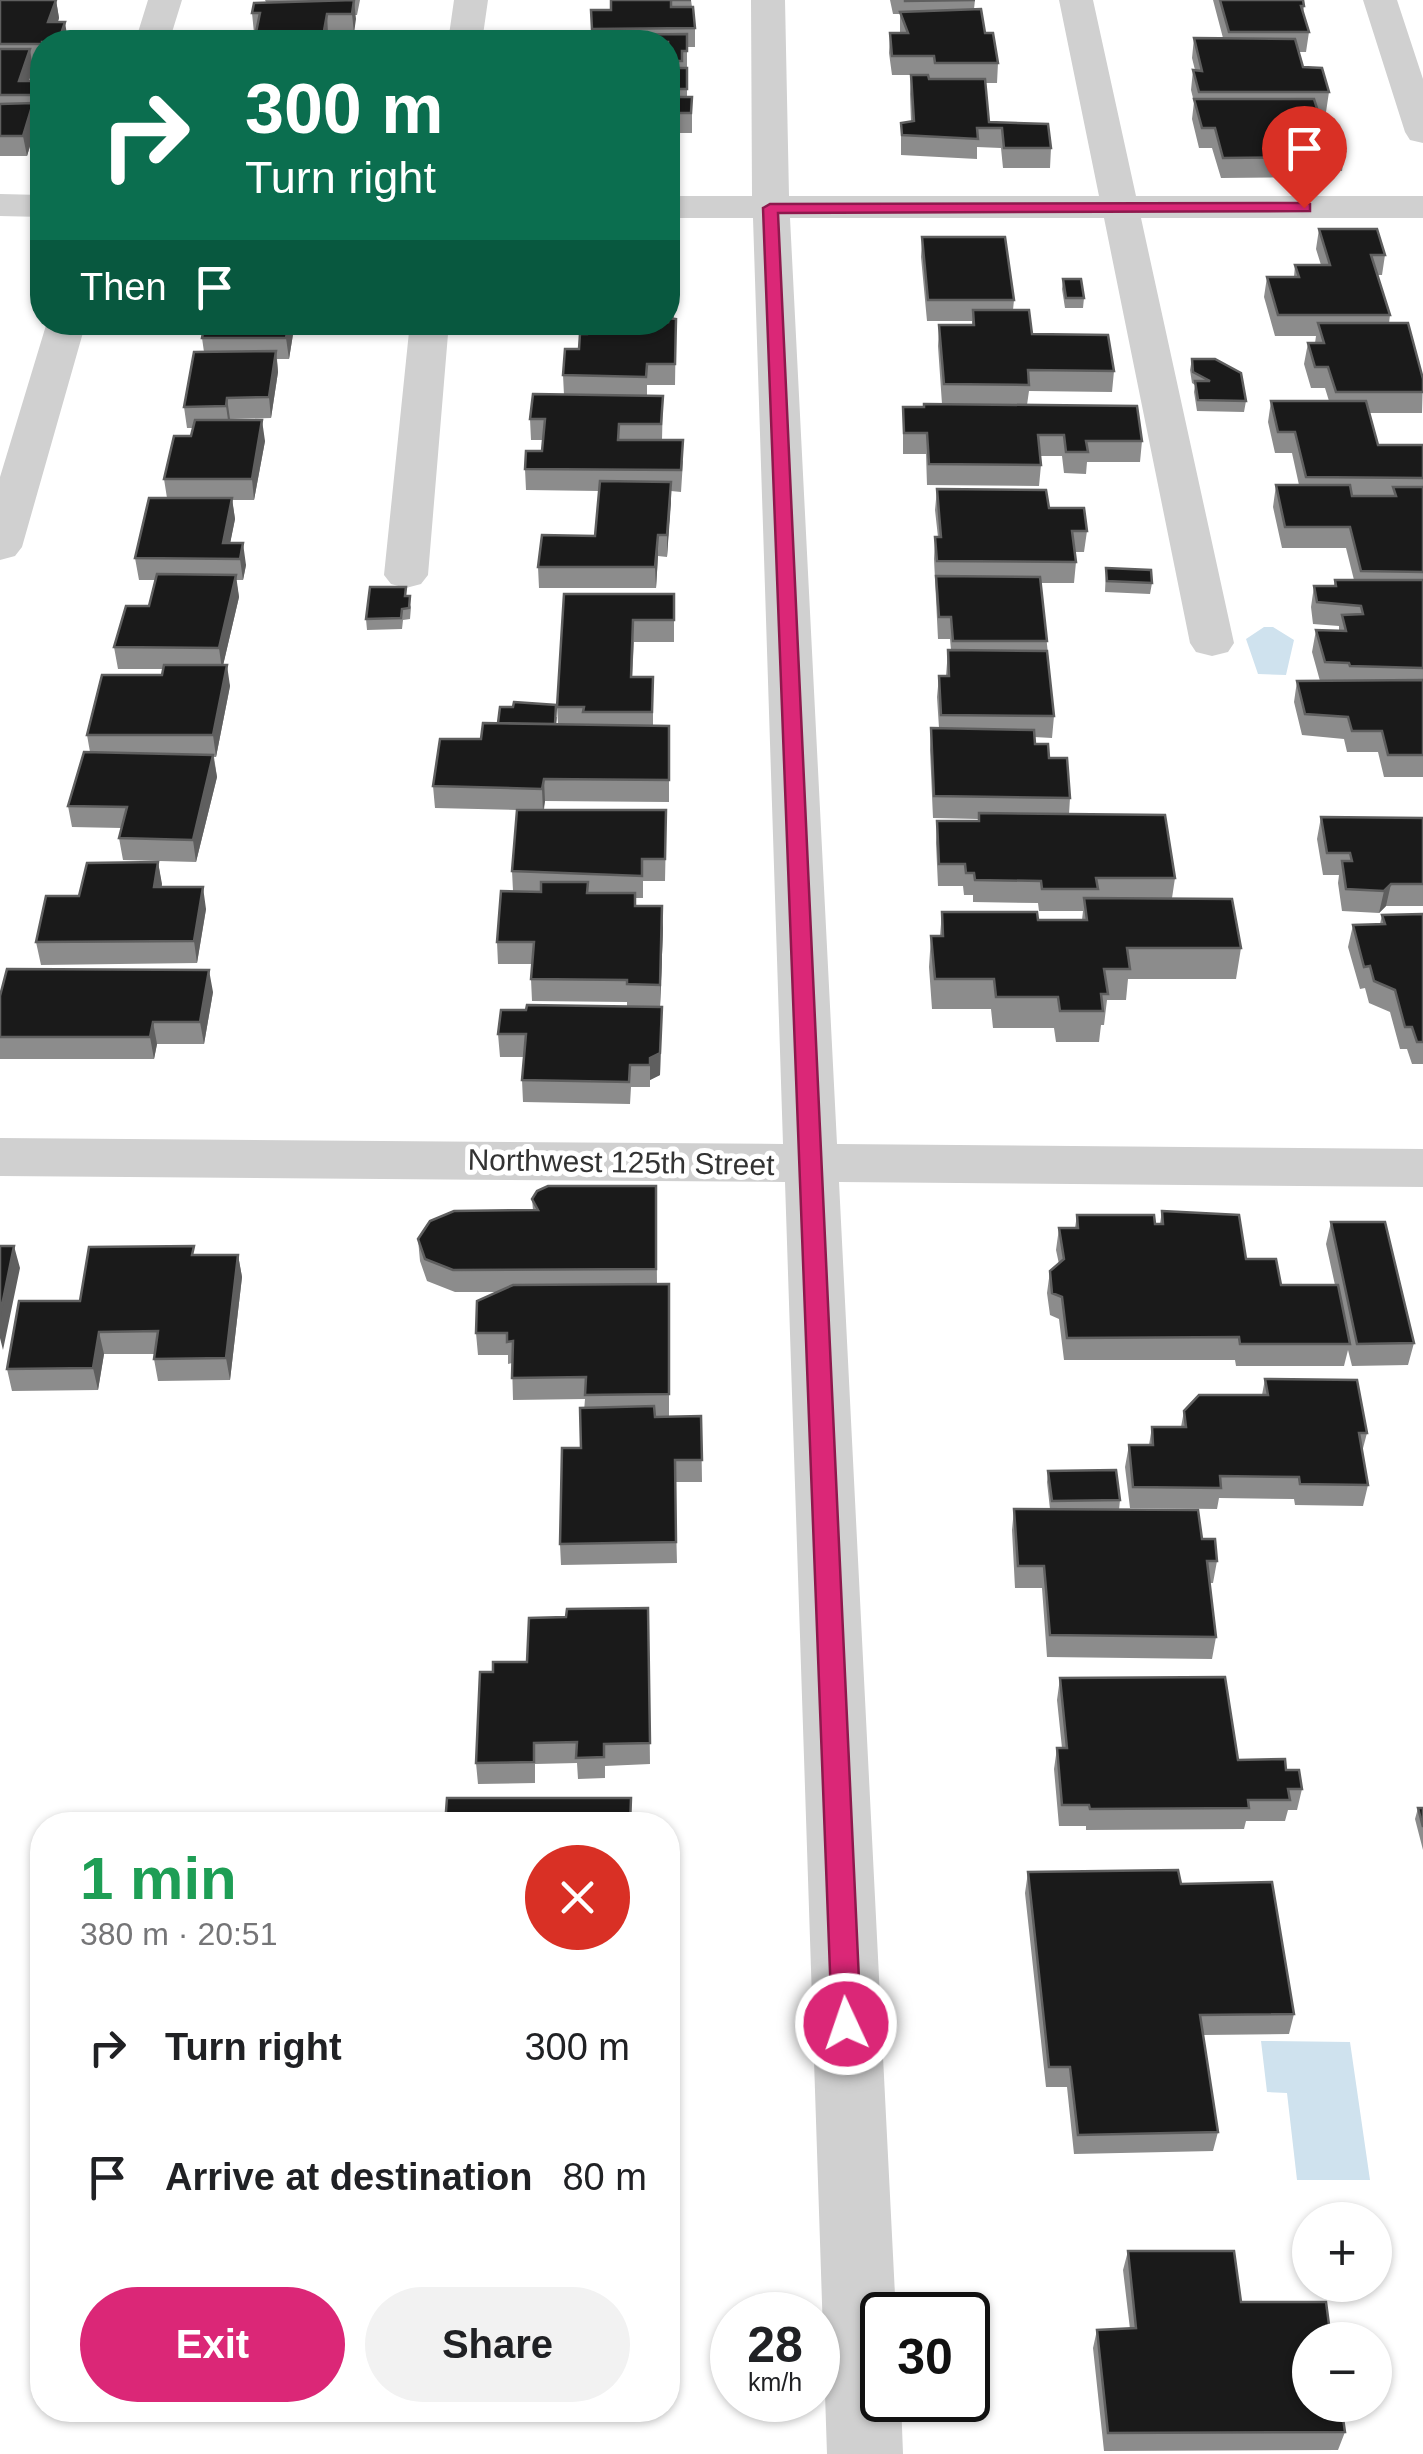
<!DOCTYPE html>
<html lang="en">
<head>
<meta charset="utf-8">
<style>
	:root { --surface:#fff; --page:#f2f2f2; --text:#202124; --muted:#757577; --accent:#db2777 }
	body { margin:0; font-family:Arial,sans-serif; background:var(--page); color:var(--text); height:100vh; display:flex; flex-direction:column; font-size:38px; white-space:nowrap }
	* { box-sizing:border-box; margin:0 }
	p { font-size:32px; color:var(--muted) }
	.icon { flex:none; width:55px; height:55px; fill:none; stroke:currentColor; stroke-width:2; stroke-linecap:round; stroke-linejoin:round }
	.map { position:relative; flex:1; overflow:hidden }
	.sheet { position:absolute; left:30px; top:1812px; width:650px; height:610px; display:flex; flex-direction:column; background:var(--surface); border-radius:40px; box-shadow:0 2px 8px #0004 }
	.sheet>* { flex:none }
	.guide { position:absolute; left:30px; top:30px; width:650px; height:305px; border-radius:40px; box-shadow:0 2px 8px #0004; background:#0b6e4f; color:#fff; overflow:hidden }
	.buttons { position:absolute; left:1292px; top:2202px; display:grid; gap:20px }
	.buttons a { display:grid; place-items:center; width:100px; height:100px; border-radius:50%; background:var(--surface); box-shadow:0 2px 8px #0004; font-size:50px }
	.speed { position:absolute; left:710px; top:2292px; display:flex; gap:20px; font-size:50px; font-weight:700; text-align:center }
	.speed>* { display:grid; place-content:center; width:130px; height:130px; border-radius:50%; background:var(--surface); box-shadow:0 2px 8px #0004; line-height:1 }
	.speed small { font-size:25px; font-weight:400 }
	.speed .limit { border:5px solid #111; border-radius:15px; background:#fff; color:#111 }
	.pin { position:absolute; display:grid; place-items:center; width:85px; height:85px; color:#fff; margin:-102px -42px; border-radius:50% 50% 50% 0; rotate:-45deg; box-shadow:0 0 10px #0007 }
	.pin .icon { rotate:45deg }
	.me { position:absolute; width:110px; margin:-55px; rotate:357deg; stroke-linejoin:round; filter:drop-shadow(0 0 8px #0008) }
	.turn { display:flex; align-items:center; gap:35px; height:210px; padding:0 50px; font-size:45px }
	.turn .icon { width:130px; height:130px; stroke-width:2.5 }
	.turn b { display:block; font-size:70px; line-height:85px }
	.then { display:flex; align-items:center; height:95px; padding:0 50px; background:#0003; gap:20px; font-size:38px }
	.round { display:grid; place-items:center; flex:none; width:105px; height:105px; border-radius:52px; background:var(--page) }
	.headline { display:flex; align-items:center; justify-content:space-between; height:170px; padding:0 50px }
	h1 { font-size:60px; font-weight:600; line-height:75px; color:#1e9e55 }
	.action { display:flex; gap:20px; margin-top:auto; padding:20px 50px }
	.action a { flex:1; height:115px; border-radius:60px; background:var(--accent); color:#fff; font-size:40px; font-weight:600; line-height:115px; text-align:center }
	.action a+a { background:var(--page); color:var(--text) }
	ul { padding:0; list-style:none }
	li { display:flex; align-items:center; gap:30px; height:130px; padding:0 50px }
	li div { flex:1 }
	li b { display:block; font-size:38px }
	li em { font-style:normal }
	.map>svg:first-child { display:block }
</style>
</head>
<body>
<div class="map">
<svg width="1423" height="2454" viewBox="0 0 1423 2454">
	<rect width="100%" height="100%" fill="#fff"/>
	<path fill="#cfe2ee" d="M1264,627H1273L1294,640L1286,675L1258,674L1246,639Z
		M1261,2041L1350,2042L1370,2180H1297L1287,2093L1267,2092Z"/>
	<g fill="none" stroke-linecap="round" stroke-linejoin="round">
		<path fill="#d0d0d0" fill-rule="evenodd" d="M148,0H182L169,42H135Z
			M454,0H488L482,42H448Z
			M751,0H785L789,196H1099L1059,0H1093L1136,196H1423V218H1141L1234,643L1228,652L1212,656L1196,652L1190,643L1104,218H790L837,1144L1423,1149V1187L839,1182L896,2315H882V2400H901L903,2454H827L785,1182L0,1176V1138L783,1144L753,218H668V196H752Z
			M1363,0H1397L1423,79V143L1410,140L1405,132Z
			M0,194L42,195V217L0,216Z
			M47,322H86L22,547L15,556L0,560V477Z
			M410,322H449L428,575L421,584L406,588L391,584L384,575Z"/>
	</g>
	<path fill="#8c8c8c" d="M0,0H56L59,18L58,22L68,41L42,42V64H32L33,69L29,81H42L40,115H35L37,123L27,156H0Z
		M265,0H360L357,15H355L354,33H328L327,42H254L256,33H254L252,13L266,2Z
		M610,0H691L695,28V47H687V97H692V133H674L673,167H668V42H592L591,10H611Z
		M890,0H975L974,9L998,63L997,83H985L989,122L1051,148L1050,168H1003L1001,148L977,147V159L901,155V123L911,121L910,94L911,75H892L889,53L890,33H900V14H893Z
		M1213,0H1303L1304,6L1303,14L1309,32L1306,52H1299L1303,67L1329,92L1326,112H1319L1321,121L1345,151L1342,171L1308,172L1307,177L1221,178L1212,148H1199L1192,119L1194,102L1191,90L1193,70H1195L1192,58L1194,38H1223Z
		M1319,229L1385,255L1382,275H1377L1390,315L1389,323L1423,379L1422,413H1369L1378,445H1423V777H1384L1378,752H1347L1344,739L1302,735L1294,702L1297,681H1320L1312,652L1316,630L1339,631V626L1313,624L1311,607L1314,586H1334L1335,580H1354L1346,548H1282L1273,507L1276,485H1299L1292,453H1275L1268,422L1271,401H1329L1325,388H1311L1304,364L1308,343H1315L1316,336H1275L1264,297L1267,277H1294L1295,265H1321L1316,249Z
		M922,237L1014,300L1013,310L1032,334L1114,371L1112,392L1029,391L1027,405L1142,441L1140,462H1087L1086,474L1064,473L1062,456H1040L1041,465L1039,486L927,485L926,454H903V407H923L942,404L938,346L939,325H972V321H927L921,257Z
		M1063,279L1084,298L1083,308H1065L1062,289Z
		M668,282H673L674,319H676L675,385H647V396H663L662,440L683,461L681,492L671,491L667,557L658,556L656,588H539L538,567L595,536L600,491L526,490L525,469L542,451L543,440H531L530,419L564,395L563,375L587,334L588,327H566V324L535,322H668Z
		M205,322H295L289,359H277L278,372L271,418L230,419L265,441L254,500H232L235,519L230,543L246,565L243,580H236L239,597L223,665L230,686L216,757H214L217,777L196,862L123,860L119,838L121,828L72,827L68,806L90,752L87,735L162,675L163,669H118L114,647L149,606L156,580H139L135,558L167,498L164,479L191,436L193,428H187L184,407L204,352L202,338Z
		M1192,359L1246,401L1244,412L1197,411L1194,392L1195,385L1192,383L1190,370Z
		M937,489L1049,508L1087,531L1084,552H1075L1076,562L1074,583H1041L1054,716L1052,738L1034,737L1035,744L1049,758L1070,798L1069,814L1175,878L1172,898L1241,948L1236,979H1128L1126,1000H1107L1104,1025H1101L1099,1042H1056L1054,1028H993L991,1009H932L929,967L931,936H940L942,912L1038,920H1082L1083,911H1039L1038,903L973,902V895H964L963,886H938L936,843L937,821H978V819L933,818L930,750L931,728H939L937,697L939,676H946L948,650H951L950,639H938L934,559L935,537H938L935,510Z
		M1106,568L1152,583L1150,594L1105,592Z
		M564,594H674V642H634L632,677H653V726H669V802L545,801L544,810L666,832L665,881H643V898H635V906L663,928L660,1007L627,1006V1002L532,1001L531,979L532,964H498L497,942L513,891L512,871L517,810L435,808L433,786L498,723L557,717L556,724H558L557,707Z
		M406,596L411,607L410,619L403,620L402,629L367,630L366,619Z
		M1321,817L1423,818V906H1386L1379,913L1342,911L1338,883L1339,875H1323L1317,839Z
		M158,862L162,887L206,909L197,963L41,965L36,942L79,896Z
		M1423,914V1064H1412L1407,1049H1400L1390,1012L1369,1003L1365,988L1360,989L1348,947L1353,925L1380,924L1382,915Z
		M213,992L204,1044H157L154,1059H0V996Z
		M662,1007L660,1075L650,1080V1087H631L630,1104L523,1102L522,1080L524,1057H500L498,1034Z
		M656,1186L657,1284H669V1416H701L702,1482H675L677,1563L561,1565L560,1544L581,1448L585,1399L513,1400L512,1363L508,1364V1355H478L476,1333L498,1292H455L427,1281L420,1261L418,1239L533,1210L532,1199Z
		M1162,1211L1246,1259L1281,1285H1335L1326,1244L1331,1222L1414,1343L1408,1365L1352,1366L1348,1350L1344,1366H1236L1235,1360H1064L1059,1319L1050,1315L1047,1293L1050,1271L1059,1264L1056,1250L1059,1228H1075L1077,1215L1160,1224Z
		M196,1255H238L242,1277L230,1380L158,1381L154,1359L155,1354H104L98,1390L12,1391L7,1369Z
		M1265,1379L1367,1433L1362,1452L1368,1485L1363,1506L1295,1505L1294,1499L1219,1498L1217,1509L1130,1508L1125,1467L1129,1445H1149L1152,1427H1181L1184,1411L1262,1395Z
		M1048,1471L1120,1500L1119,1510L1202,1539L1217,1561L1213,1583H1210L1216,1637L1212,1659L1047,1657L1042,1588H1015L1012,1530L1014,1509H1050L1047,1482Z
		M648,1608L650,1764L605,1766V1778L578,1779L577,1763L535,1764V1783L478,1784L476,1763L493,1672L527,1662L566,1617Z
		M1060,1678L1238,1760L1286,1770L1302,1789L1297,1810H1288L1285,1821H1246L1244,1829L1086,1830V1826H1059L1054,1769L1057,1748H1062L1057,1700Z
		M1418,1808H1423V1850L1415,1819Z
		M1028,1872L1181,1884L1294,2014L1289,2034L1203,2035L1218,2132L1213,2151L1074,2154L1067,2087H1046L1025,1893Z
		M668,1886H676L675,1992H668Z
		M1128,2251L1241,2302L1345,2432L1338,2450L1104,2451L1093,2348L1097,2330L1130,2329L1123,2270Z"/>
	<path fill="#5f5f5f" d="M56,0L59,18L51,41L48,22Z
		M354,0L356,19L354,33L352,14Z
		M327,14L328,33L327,42H322Z
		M65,22L68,41V42H61L60,37Z
		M30,49L33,69L24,95L19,81Z
		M42,81V108L40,115L37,95Z
		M33,103L37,123L27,156L23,136Z
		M289,322H295L289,359L286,338Z
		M276,351L278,372L271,418L269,397Z
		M227,398L230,419L229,427L226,406Z
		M262,420L265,441L254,500L252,479Z
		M671,482V503L667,557V535Z
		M232,498L235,519L227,559L223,543Z
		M658,535V556L656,588L655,567Z
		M243,543L246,565L243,580L240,559Z
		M236,575L239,597L222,670L219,648Z
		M227,665L230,686L216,757L213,735Z
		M213,755L217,777L196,862L193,840Z
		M544,779L545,801L543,811L542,789Z
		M158,862L162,884L158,909L154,887Z
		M1391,884L1386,906L1379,913L1384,891Z
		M203,887L206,909L197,963L194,941Z
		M662,906L663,928L660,1007V985Z
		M209,970L213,992L204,1044L200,1022Z
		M662,1007L660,1075L650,1080V1058Z
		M153,1022L157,1044L154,1059L150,1037Z
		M14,1246L20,1268L3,1350L0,1338V1315Z
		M238,1255L242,1277L230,1380L226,1358Z
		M99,1332L104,1354L98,1390L93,1368Z"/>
	<path fill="#1a1a1a" stroke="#5f5f5f" stroke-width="2.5" d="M0,0H56L48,22H65L60,37H67L65,42H42V44H0Z
		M354,0L352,14H327L322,42H254L260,13H252L254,3Z
		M611,0H691H671V7H693L695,28L592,29L591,10H611Z
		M905,0H975L905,1Z
		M1220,0H1303L1304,6H1301L1309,32H1229Z
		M981,9L985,33H993L998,63H935L934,56H892L890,33H908L900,12Z
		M687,34V51H682V61H668V42H601L602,35Z
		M1194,38L1295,39L1303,67L1322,68L1329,92H1199L1193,70L1202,71Z
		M0,49H30L19,81H42L37,95H0Z
		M668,68H687V89H668Z
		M911,75H928L929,79H985L989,122L1048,124L1051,148H1004L1002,128H977L978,139L902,135L901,123L914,121Z
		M668,97H692L691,113H673V147H668Z
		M1194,99H1314L1321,121L1334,120L1345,151L1308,152L1310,157L1223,158L1215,128H1202Z
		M33,103L23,136H0V104Z
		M1319,229H1377L1385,255H1371L1390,315H1278L1267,277H1299L1295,265H1330Z
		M922,237H1005L1014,300H928Z
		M1063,279H1081L1084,298H1066Z
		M668,282H673V306H668Z
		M973,310H1029L1032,334L1108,335L1114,371L1028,370L1029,385L944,384L939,325H974Z
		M668,318L676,319L675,364H647L646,377L563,375L565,349H579L580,334H587L588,322H668Z
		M205,322H289L286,338H202Z
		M1318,323H1408L1423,379V392H1336L1328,367H1315L1308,343H1324Z
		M276,351L269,397L227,398L226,406L184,407L194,352Z
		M1192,359H1215L1241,373L1246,401L1198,400L1195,381H1210L1193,372Z
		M533,394L663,396L661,424H619L618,440H683L681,470L525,469L526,451H542L545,419H530Z
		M1271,401H1366L1378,445H1423V478L1306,477L1295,432H1278Z
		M924,404L1137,406L1142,441H1086L1088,452H1066L1064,435H1038L1041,465L929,464L927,433H904L903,407H924Z
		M195,420H262L252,479H164L174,436H191Z
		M600,481L671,482L667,535H658L655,567H538L542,535L595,536Z
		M1276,485H1350L1352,496H1396L1393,487H1423V572L1361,571L1350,527H1285Z
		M937,489L1046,490L1049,508H1084L1087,531H1072L1076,562L937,561L935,537H941Z
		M149,498H232L223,543H243L240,559L135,558Z
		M1106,568L1151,570L1152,583L1107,581Z
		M157,574L236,575L219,648L114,647L126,606H149Z
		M936,576L1040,577L1047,641H953L951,617H939Z
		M1335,580H1423V668L1350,666L1349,663L1325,662L1316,630L1346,631L1342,615L1363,614L1361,606L1317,602L1314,586H1336Z
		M370,587H406L405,596H410L409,608L402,609L401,618L366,619Z
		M564,594H674V620H633L631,677H653L652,712H583L584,707H557Z
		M948,650L1047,651L1054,716L941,715L939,676H949Z
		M164,665H227L213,735H87L102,675H162Z
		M1423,680V755H1388L1382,731H1352L1348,717L1305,714L1297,681Z
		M514,702L556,705L555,724L498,723L500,707H513Z
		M483,723L669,726V780L544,779L542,789L433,786L440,739H481Z
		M931,728L1034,730L1035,744H1048L1049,758H1067L1070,798L934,796Z
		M84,752L213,755L193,840L119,838L127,807L68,806Z
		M517,810H666L665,859H642V876L512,871Z
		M979,813L1165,815L1175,878H1096L1098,889H1042L1041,881L975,880L974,873H966L965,864H939L937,821H979Z
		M1321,817L1423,818V884H1391L1384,891L1346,889L1342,861H1352L1350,853H1327Z
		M158,862L154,887H203L194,941L36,942L46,896H79L87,863Z
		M541,882H588L587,893H635V906H662L660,985L627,984V980L531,979L534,942H497L501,891L541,892Z
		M1084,898L1232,899L1241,948H1127L1130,969H1104L1108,994H1101L1103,1011H1060L1058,997H996L994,979H935L931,936H943L942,912H1037L1038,920H1087Z
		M1423,914V1042H1417L1412,1027H1405L1395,990L1374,981L1370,966L1364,967L1353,925L1385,924L1382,915Z
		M7,969L209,970L200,1022H153L150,1037H0V996Z
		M527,1005L662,1007L660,1053L650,1058V1065H630L629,1082L522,1080L526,1034H498L501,1010H526Z
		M548,1186H656V1269L453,1270L425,1259L418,1239L430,1221L454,1211L538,1210L532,1199L537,1191Z
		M1162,1211L1239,1215L1246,1259H1276L1281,1285H1338L1350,1344H1240L1239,1337L1067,1338L1062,1297L1052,1293L1050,1271L1064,1259L1059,1228H1078L1077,1215H1154L1155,1224H1163Z
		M1331,1222H1385L1414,1343L1357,1344Z
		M0,1246H14L0,1315Z
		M194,1246L192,1255H238L226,1358L154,1359L158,1331L99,1332L93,1368L7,1369L19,1301H80L89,1247Z
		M669,1284V1394L585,1395L586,1377L512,1378L513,1341L507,1342V1333H476L477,1301L513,1285Z
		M1265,1379L1357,1380L1367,1433H1359L1368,1485L1300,1484L1299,1477L1220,1476L1221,1488L1133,1487L1129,1445H1153L1152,1427H1186L1184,1411L1199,1395H1268Z
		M654,1406L655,1417L701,1416L702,1460H675L676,1542L560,1544L562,1448H581L580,1408Z
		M1116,1470L1120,1500L1052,1501L1048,1471Z
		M1014,1509L1198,1510L1202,1539H1215L1217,1561H1207L1216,1637L1050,1635L1044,1566H1018Z
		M648,1608L650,1743L604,1744V1757L576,1758L577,1742L534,1743V1762L476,1763L480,1672H493V1662H527L529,1618L566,1617L567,1609Z
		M1225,1677L1238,1760L1285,1759L1286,1770H1299L1302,1789H1288L1290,1800H1248L1249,1808L1090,1809L1089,1805H1062L1057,1748H1067L1060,1678Z
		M447,1798H631L630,1825H445Z
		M1418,1808H1423V1827Z
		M1178,1870L1181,1884L1272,1882L1294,2014L1200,2015L1218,2132L1078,2135L1070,2067H1049L1028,1872Z
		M668,1886H676L675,1971H668Z
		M1128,2251H1234L1241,2302H1326L1331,2340H1310V2405H1341L1345,2432L1108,2433L1097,2330L1136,2328Z"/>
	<path fill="#db2777" stroke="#8e194d" stroke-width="2.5" d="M1304,203L1310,204V211L778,213L861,2024L856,2033L846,2037L836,2033L832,2024L763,208L770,204Z"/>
	<g text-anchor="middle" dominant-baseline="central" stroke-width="10" stroke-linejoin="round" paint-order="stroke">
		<g font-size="30" fill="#333" stroke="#fff">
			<text transform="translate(621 1162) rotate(1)">Northwest 125th Street</text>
		</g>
	</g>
</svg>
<div class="buttons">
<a>+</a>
<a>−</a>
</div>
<div class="speed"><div>28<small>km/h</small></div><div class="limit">30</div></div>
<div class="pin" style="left:1304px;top:208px;background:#d93025"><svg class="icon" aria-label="arrive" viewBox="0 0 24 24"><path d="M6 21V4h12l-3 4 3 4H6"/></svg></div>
<svg class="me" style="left:846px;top:2024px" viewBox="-20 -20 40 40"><circle r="17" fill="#db2777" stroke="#fff" stroke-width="3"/><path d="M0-11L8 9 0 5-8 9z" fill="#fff"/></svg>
<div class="guide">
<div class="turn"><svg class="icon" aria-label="right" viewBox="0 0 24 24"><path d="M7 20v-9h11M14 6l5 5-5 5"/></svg><div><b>300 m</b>Turn right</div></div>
<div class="then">Then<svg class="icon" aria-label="arrive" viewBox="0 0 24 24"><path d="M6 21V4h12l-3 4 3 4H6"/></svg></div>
</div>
<section class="sheet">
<div class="headline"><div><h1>1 min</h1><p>380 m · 20:51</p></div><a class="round" style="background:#d93025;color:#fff"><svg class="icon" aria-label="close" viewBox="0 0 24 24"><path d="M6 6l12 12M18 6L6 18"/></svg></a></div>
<ul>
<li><svg class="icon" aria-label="right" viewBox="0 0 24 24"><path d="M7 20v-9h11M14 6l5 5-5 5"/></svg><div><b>Turn right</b></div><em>300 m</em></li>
<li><svg class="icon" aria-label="arrive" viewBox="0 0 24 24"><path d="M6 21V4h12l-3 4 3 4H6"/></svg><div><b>Arrive at destination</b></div><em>80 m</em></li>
</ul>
<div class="action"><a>Exit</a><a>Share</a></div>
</section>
</div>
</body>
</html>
